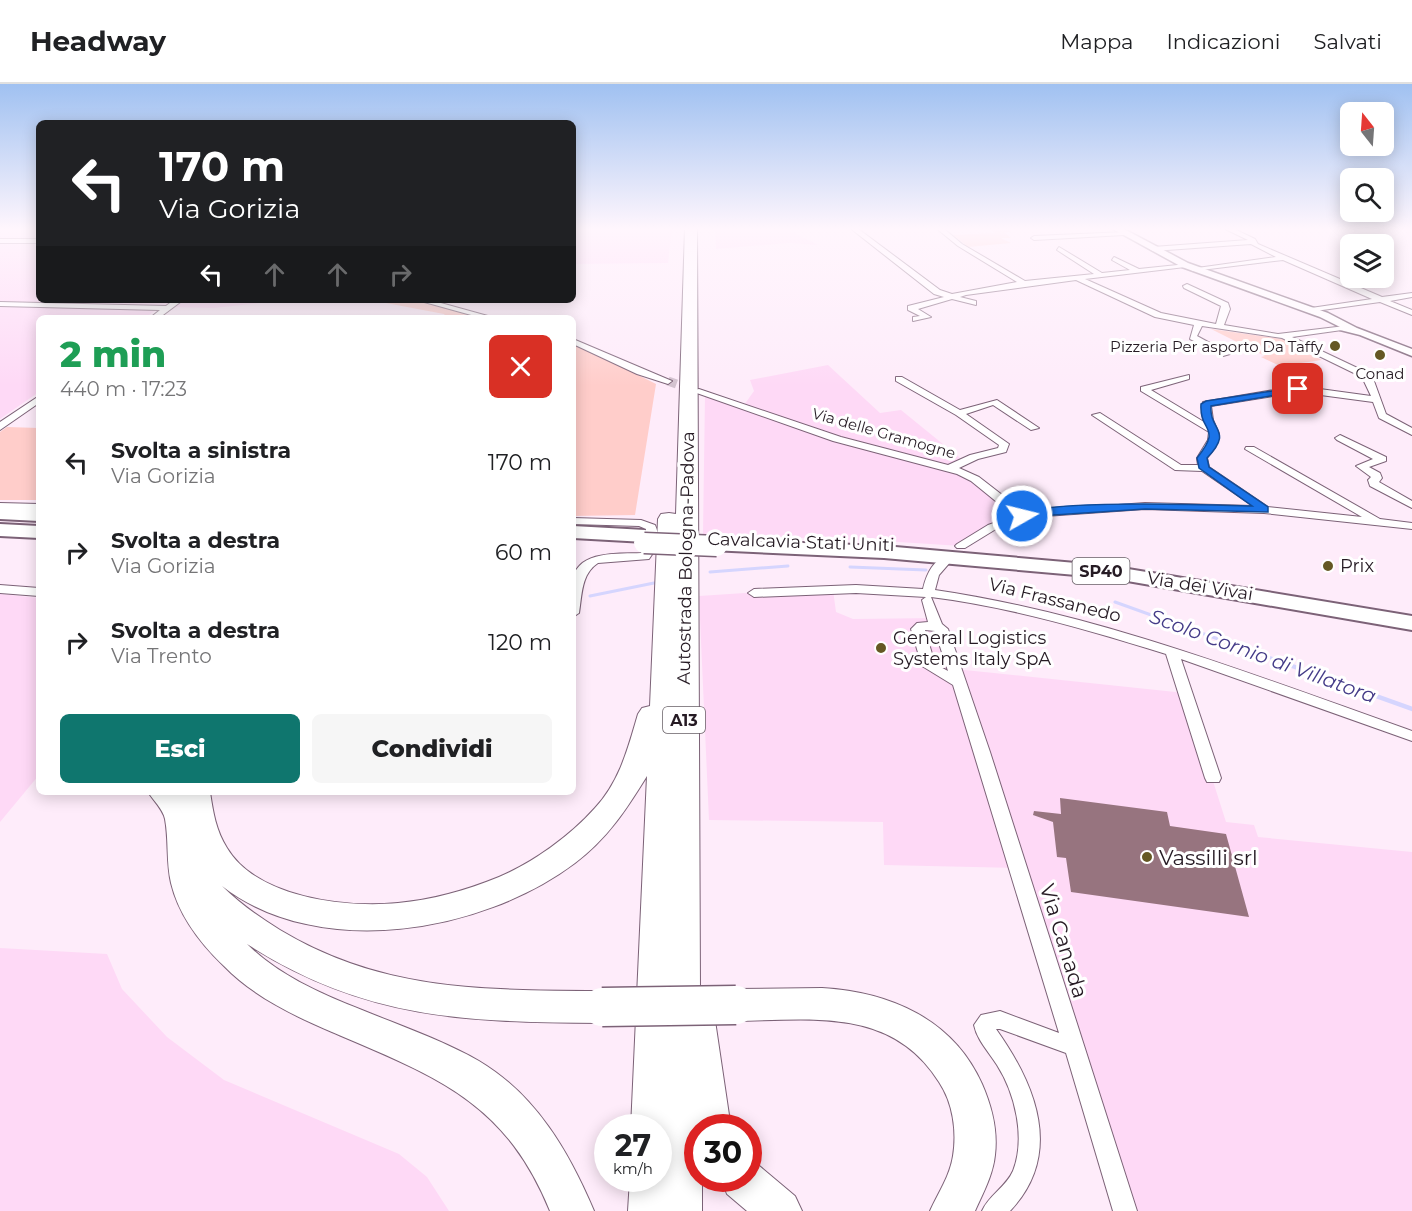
<!DOCTYPE html>
<html lang="it">
<head>
<meta charset="utf-8">
<style>
	:root { --surface:#fff; --page:#f6f6f6; --text:#202124; --muted:#757577; --line:#e0e0e0; --accent:#0f766e }
	body { margin:0; font-family:Montserrat,sans-serif; background:var(--page); color:var(--text); height:100vh; display:flex; flex-direction:column; font-size:22px; white-space:nowrap }
	* { box-sizing:border-box; margin:0 }
	p { font-size:20px; color:var(--muted) }
	.icon { flex:none; width:33px; height:33px; fill:none; stroke:currentColor; stroke-width:2; stroke-linecap:round; stroke-linejoin:round }
	.map { position:relative; flex:1; overflow:hidden }
	.panel { position:absolute; left:36px; top:231px; width:540px; height:480px; display:flex; flex-direction:column; background:var(--surface); border-radius:9px; box-shadow:0 3px 15px #0003 }
	.panel>* { flex:none }
	.guide { position:absolute; left:36px; top:36px; width:540px; height:183px; border-radius:9px; box-shadow:0 3px 15px #0003; background:#202124; color:#fff; overflow:hidden }
	.needle { width:39px; rotate:343deg }
	.buttons { position:absolute; left:1340px; top:18px; display:grid; gap:12px }
	.buttons a { display:grid; place-items:center; width:54px; height:54px; border-radius:9px; background:var(--surface); box-shadow:0 3px 15px #0003; font-size:30px }
	.speed { position:absolute; left:594px; top:1030px; display:flex; gap:12px; font-size:30px; font-weight:700; text-align:center }
	.speed>* { display:grid; place-content:center; width:78px; height:78px; border-radius:50%; background:var(--surface); box-shadow:0 3px 15px #0003; line-height:1 }
	.speed small { font-size:15px; font-weight:400 }
	.speed .limit { border:9px solid #d22; background:#fff; color:#111 }
	.pin { position:absolute; display:grid; place-items:center; width:51px; height:51px; color:#fff; margin:-26px; border-radius:12px; box-shadow:0 3px 9px #0006 }
	.me { position:absolute; width:66px; margin:-33px; rotate:82deg; stroke-linejoin:round; filter:drop-shadow(0 0 4px #0008) }
	.turn { display:flex; align-items:center; gap:21px; height:126px; padding:0 24px; font-size:27px }
	.turn .icon { width:78px; height:78px; stroke-width:2.5 }
	.turn b { display:block; font-size:42px; line-height:51px }
	.lanes { display:flex; align-items:center; height:57px; padding:0 24px; background:#0003; justify-content:center; gap:30px; direction:ltr }
	.lanes .off { opacity:.35 }
	.round { display:grid; place-items:center; flex:none; width:63px; height:63px; border-radius:9px; background:var(--page) }
	.overview { display:flex; align-items:center; justify-content:space-between; height:102px; padding:0 24px }
	h1 { font-size:36px; font-weight:800; line-height:45px; color:#1e9e55 }
	.primary-button { display:flex; gap:12px; margin-top:auto; padding:12px 24px }
	.primary-button a { flex:1; height:69px; border-radius:9px; background:var(--accent); color:#fff; font-size:24px; font-weight:800; line-height:69px; text-align:center }
	.primary-button a+a { background:var(--page); color:var(--text) }
	ul { padding:0; list-style:none }
	li { display:flex; align-items:center; gap:18px; height:90px; padding:0 24px }
	li div { flex:1 }
	li b { display:block; font-size:22px }
	li em { font-style:normal }
	header { display:flex; align-items:center; gap:36px; box-sizing:border-box; height:84px; padding:0 30px; background:var(--surface); border-bottom:2px solid var(--line) }
	header strong { font-size:28px }
	nav { display:flex; gap:33px; margin-inline-start:auto; font-size:21px }
	.map>svg:first-child { display:block }
</style>
</head>
<body>
<header>
<strong>Headway</strong>
<nav><a>Mappa</a><a>Indicazioni</a><a>Salvati</a></nav>
</header>
<div class="map">
<svg width="1412" height="1127" viewBox="0 0 1412 1127">
	<rect width="100%" height="100%" fill="#feecfa"/>
	<path fill="#fed9f6" d="M0,144H39V216H288L214,224L160,223L145,234H39V308L0,335Z
		M573,144H672L668,179L573,180Z
		M715,144H785L818,161L789,159L716,165Z
		M828,281L880,329L901,326L965,378L952,384L1022,432L961,462L883,457L703,450L705,312L742,324L754,307L750,296Z
		M789,506H833L836,528L853,535L938,534L955,585L1185,609L1226,738L1254,741L1258,753L1412,768V1127H1128L1020,784L884,781L883,738L709,736L699,512Z
		M0,510L39,514V691L0,738Z
		M0,864L107,870L122,905L167,953L224,996L399,1070L427,1093L449,1127H0Z"/>
	<path fill="#ffcdca" d="M989,144H1007L1012,148H1004L1011,154H1001L1011,159L968,163L953,151L995,149Z
		M333,216H421L487,234H447L444,230L386,219Z
		M1211,245L1283,255L1311,268L1307,269L1322,276L1280,282L1261,273L1265,272Z
		M573,258L656,300L635,431L573,432Z
		M7,343L39,344V416H0V348Z"/>
	<g fill="none" stroke-linecap="round" stroke-linejoin="round">
		<path stroke="#d5d5fe" stroke-width="3" d="M850,483L926,486
			M710,488L788,482
			M590,512L654,499
			M1115,518L1285,579"/>
		<path stroke="#d5d5fe" stroke-width="4.5" d="M1281,578L1412,625"/>
	</g>
	<path fill="#97747f" d="M1060,714L1167,728L1170,742L1226,750L1249,833L1071,808L1066,774L1057,773L1053,738L1033,731L1034,727L1061,730Z"/>
	<g fill="none" stroke-linecap="round" stroke-linejoin="round">
		<path stroke="#d3c2cf" stroke-width="9" stroke-dasharray="9 4.5" stroke-linecap="butt" d="M668,297L696,307"/>
		<defs>
			<path id="minor" d="M850,144H857L940,206L952,210L1017,198L958,162L936,144H943L962,160L1025,197L1094,190L1057,166L1059,163L1102,189L1130,186L1112,176L1114,173L1139,185L1187,180L1185,183L1085,195L1161,229L1216,240L1221,222L1184,204L1183,202L1187,200L1228,219L1230,225L1224,241L1278,250L1345,242V246H1342L1292,253L1368,289L1374,297L1386,330L1412,344V351L1379,334L1373,318L1298,308L1211,322L1213,336L1219,350L1215,364L1207,374L1209,383L1268,423L1362,433L1245,365L1246,363H1254L1380,435L1412,439V445L1264,429L1145,425L1031,433L996,445L965,464H957L955,462L957,460L988,441L1014,432L971,397L957,390L833,357L691,307L699,305L841,353L948,381L970,371L998,364L999,361L956,331L896,297V293H902L960,326L997,316L1039,344L1031,346L993,321L966,330L1009,360L1006,368L978,375L959,384L979,393L1024,428L1145,419L1253,422L1202,387L1175,386L1092,331L1100,329L1181,381H1198L1197,374L1208,356L1209,348L1141,307V303L1189,291V295L1151,306L1204,338L1202,329L1203,318L1298,302L1371,312L1362,293L1282,254L1202,242L1197,252L1230,270L1223,272L1190,255L1194,241L1155,233L1076,196L966,211L960,213L976,217V221L952,215L918,225L931,233L913,237V233L920,232L908,226V222L944,213L934,210Z
				M1223,144H1232L1255,155L1258,160L1382,213L1412,209V213L1390,217L1412,226V231L1380,218L1308,228V224H1311L1372,215L1283,176L1193,187L1190,185L1276,173L1251,160L1153,167L1150,165L1153,163L1248,156Z
				M1126,148L1124,151L1034,156L1031,154L1034,152Z
				M0,155H39V159H0Z
				M174,216H183L159,234H150L160,226L0,222V218L166,222Z
				M417,216H430L495,234H482Z
				M573,255L672,297L668,300L637,290L573,260Z
				M39,312V319L0,346V338Z
				M1340,351L1386,373V377L1369,383L1380,389L1382,394L1379,398L1412,417V424L1370,402L1368,396L1371,393L1356,382L1373,375L1337,356L1335,354Z
				M0,419L39,420V426L0,425Z
				M573,434L641,436L655,441C661,453 657,464 649,475L598,479C581,490 582,511 579,529L573,533C573,521 571,507 573,495C578,466 620,470 641,469L646,458V445L639,442L573,440Z
				M946,472L952,476L939,491L935,506C1100,530 1256,592 1412,647V657L1181,575L1221,694L1219,698H1207L1205,694L1166,570C1089,546 1011,523 931,513L942,540L948,545L990,668L1137,1127H1113L1066,969L1000,945H996C1036,1001 1064,1070 1010,1127H982C989,1111 1006,1103 1013,1087C1026,1054 1015,1009 997,981C989,968 977,956 974,941L981,931L1000,927L1059,949L953,601L922,582L911,545L917,539L928,538L922,516L926,513L856,509L754,513L748,509L754,505L856,501L923,505C926,492 932,477 946,472ZM925,546L935,547L948,587L935,580Z
				M0,501L39,504V512L0,509Z"/>
			<path id="tertiary" d="M1111,144H1122L1188,179L1328,229L1357,244L1412,265V272L1360,251L1340,246V243L1320,233L1182,183Z"/>
			<path id="primary" d="M0,423L39,425V437L0,435Z
				M0,440L39,442V454L0,452Z
				M573,442L645,446L652,448L655,452L652,456L645,458L573,454Z
				M717,456L884,462L1110,482L1412,532V546L1110,494L884,474L710,466L707,462L710,458Z"/>
			<path id="motorway" d="M685,144H697L700,909L707,912L713,923L729,1031L735,1044H698V1095H702V1127H628L630,1095H658V1044H631L647,692C626,726 607,755 575,779C482,849 319,877 222,802C239,819 259,833 280,846C383,908 485,906 602,907L615,912L621,923L615,934L602,939C467,938 365,936 247,860C278,891 321,910 362,926C401,942 442,956 479,977C536,1011 569,1068 594,1127H550C505,1016 434,992 332,948C294,932 253,912 224,882C200,859 179,832 171,799C166,778 169,756 165,735C163,725 153,716 148,708H210C213,728 216,747 227,764C257,814 345,824 398,819C432,816 467,806 499,793C534,778 570,752 595,724C620,697 628,664 638,630L642,624L650,622L658,435L661,430L669,429L676,430Z
				M822,904C890,908 953,935 982,1000C992,1023 998,1046 995,1071C993,1091 983,1109 975,1127H930C938,1109 950,1092 953,1072C957,1047 953,1019 939,998C892,923 812,936 736,937L723,932L717,921L723,910L736,905Z
				M748,1077L757,1080L795,1112L802,1127H747L727,1110L721,1095H748Z"/>
		</defs>
		<use href="#minor" stroke="#7c6277" stroke-width="2"/>
		<use href="#tertiary" stroke="#7c6277" stroke-width="3"/>
		<use href="#primary" stroke="#7c6277" stroke-width="4"/>
		<use href="#motorway" stroke="#7c6277" stroke-width="2"/>
		<use href="#minor" fill="#fff" fill-rule="evenodd"/>
		<use href="#tertiary" fill="#fff" fill-rule="evenodd"/>
		<use href="#primary" fill="#fff" fill-rule="evenodd"/>
		<use href="#motorway" fill="#fff" fill-rule="evenodd"/>
		<defs>
			<path id="primary-bridge" d="M644,459L717,462"/>
			<path id="motorway-bridge" d="M602,923L736,921"/>
		</defs>
		<use href="#primary-bridge" stroke="#7c6277" stroke-width="23" stroke-linecap="butt"/>
		<use href="#motorway-bridge" stroke="#7c6277" stroke-width="41" stroke-linecap="butt"/>
		<use href="#primary-bridge" stroke="#fff" stroke-width="20"/>
		<use href="#motorway-bridge" stroke="#fff" stroke-width="38"/>
	</g>
	<linearGradient id="sky" x2="0" y2="1"><stop stop-color="#a0c1f1"/><stop offset="0.48" stop-color="#fff6fd"/><stop offset="1" stop-color="#fff6fd" stop-opacity="0"/></linearGradient>
	<rect width="1412" height="302" fill="url(#sky)"/>
	<path fill="#1a73e8" stroke="#114b97" stroke-width="1.5" d="M1298,303H1301V307L1211,322C1209,347 1234,346 1207,374L1209,383L1268,423V428L1145,425L1054,431L1022,435L1017,432C1038,414 1215,421 1252,422L1199,384L1197,374C1223,342 1199,349 1201,320L1206,317Z"/>
	<g fill="#655824" stroke="#fff" stroke-width="2">
		<circle cx="1335" cy="262" r="6"/>
		<circle cx="1380" cy="271" r="6"/>
		<circle cx="1328" cy="482" r="6"/>
		<circle cx="881" cy="564" r="6"/>
		<circle cx="1147" cy="773" r="6"/>
	</g>
	<g text-anchor="middle" dominant-baseline="central" stroke-width="6" stroke-linejoin="round" paint-order="stroke">
		<g font-size="15" fill="#261b24" stroke="#fff" text-anchor="end">
			<text x="1323" y="262">Pizzeria Per asporto Da Taffy</text>
			<text x="1380" y="289" text-anchor="middle">Conad</text>
		</g>
		<g font-size="15" fill="#261b24" stroke="#fff">
			<text transform="translate(884 349) rotate(16)">Via delle Gramogne</text>
		</g>
		<g fill="#fff" stroke="#675f66" stroke-width="1.5">
			<rect x="1072.5" y="474" width="57" height="26" rx="4.5"/>
			<rect x="663" y="623" width="42" height="26" rx="4.5"/>
		</g>
		<g font-size="16" font-weight="bold" fill="#261b24">
			<text x="1101" y="487">SP40</text>
			<text x="684" y="636">A13</text>
		</g>
		<g font-size="18" fill="#261b24" stroke="#fff">
			<text transform="translate(801 458) rotate(2)">Cavalcavia Stati Uniti</text>
			<text transform="translate(686 474) rotate(-89)">Autostrada Bologna-Padova</text>
			<text transform="translate(1200 502) rotate(9)">Via dei Vivai</text>
			<text transform="translate(1055 516) rotate(14)">Via Frassanedo</text>
		</g>
		<g font-size="18" fill="#261b24" stroke="#fff" text-anchor="start">
			<text x="1340" y="482">Prix</text>
			<text x="893" y="554">General Logistics<tspan x="893" dy="21">Systems Italy SpA</tspan></text>
		</g>
		<g font-size="20" font-style="italic" fill="#443b88" stroke="#fff">
			<text transform="translate(1263 572) rotate(20)">Scolo Cornio di Villatora</text>
		</g>
		<g font-size="21" fill="#261b24" stroke="#fff" text-anchor="start">
			<text x="1159" y="773">Vassilli srl</text>
		</g>
		<g font-size="21" fill="#261b24" stroke="#fff">
			<text transform="translate(1064 857) rotate(73)">Via Canada</text>
		</g>
	</g>
</svg>
<div class="buttons">
<a><svg class="needle" viewBox="-14 -14 28 28"><path d="M0-13l5 13h-10z" fill="#e53935"/><path d="M0 13l5-13h-10z" fill="#757577"/></svg></a>
<a><svg class="icon" aria-label="search" viewBox="0 0 24 24"><circle cx="10" cy="10" r="6"/><path d="M15 15l6 6"/></svg></a>
<a><svg class="icon" aria-label="layers" viewBox="0 0 24 24"><path d="M12 4l9 5-9 5-9-5zM3 14l9 5 9-5"/></svg></a>
</div>
<div class="speed"><div>27<small>km/h</small></div><div class="limit">30</div></div>
<div class="pin" style="left:1298px;top:305px;background:#d93025"><svg class="icon" aria-label="arrive" viewBox="0 0 24 24"><path d="M6 21V4h12l-3 4 3 4H6"/></svg></div>
<svg class="me" style="left:1022px;top:432px" viewBox="-20 -20 40 40"><circle r="17" fill="#1a73e8" stroke="#fff" stroke-width="3"/><path d="M0-11L8 9 0 5-8 9z" fill="#fff"/></svg>
<div class="guide">
<div class="turn"><svg class="icon" aria-label="left" viewBox="0 0 24 24"><path d="M17 20v-9H6M10 6l-5 5 5 5"/></svg><div><b>170 m</b>Via Gorizia</div></div>
<div class="lanes"><svg class="icon" aria-label="left" viewBox="0 0 24 24"><path d="M17 20v-9H6M10 6l-5 5 5 5"/></svg><svg class="icon off" aria-label="ahead" viewBox="0 0 24 24"><path d="M12 20V5M6 11l6-6 6 6"/></svg><svg class="icon off" aria-label="ahead" viewBox="0 0 24 24"><path d="M12 20V5M6 11l6-6 6 6"/></svg><svg class="icon off" aria-label="right" viewBox="0 0 24 24"><path d="M7 20v-9h11M14 6l5 5-5 5"/></svg></div>
</div>
<section class="panel">
<div class="overview"><div><h1>2 min</h1><p>440 m · 17:23</p></div><a class="round" style="background:#d93025;color:#fff"><svg class="icon" aria-label="close" viewBox="0 0 24 24"><path d="M6 6l12 12M18 6L6 18"/></svg></a></div>
<ul>
<li><svg class="icon" aria-label="left" viewBox="0 0 24 24"><path d="M17 20v-9H6M10 6l-5 5 5 5"/></svg><div><b>Svolta a sinistra</b><p>Via Gorizia</p></div><em>170 m</em></li>
<li><svg class="icon" aria-label="right" viewBox="0 0 24 24"><path d="M7 20v-9h11M14 6l5 5-5 5"/></svg><div><b>Svolta a destra</b><p>Via Gorizia</p></div><em>60 m</em></li>
<li><svg class="icon" aria-label="right" viewBox="0 0 24 24"><path d="M7 20v-9h11M14 6l5 5-5 5"/></svg><div><b>Svolta a destra</b><p>Via Trento</p></div><em>120 m</em></li>
</ul>
<div class="primary-button"><a>Esci</a><a>Condividi</a></div>
</section>
</div>
</body>
</html>
